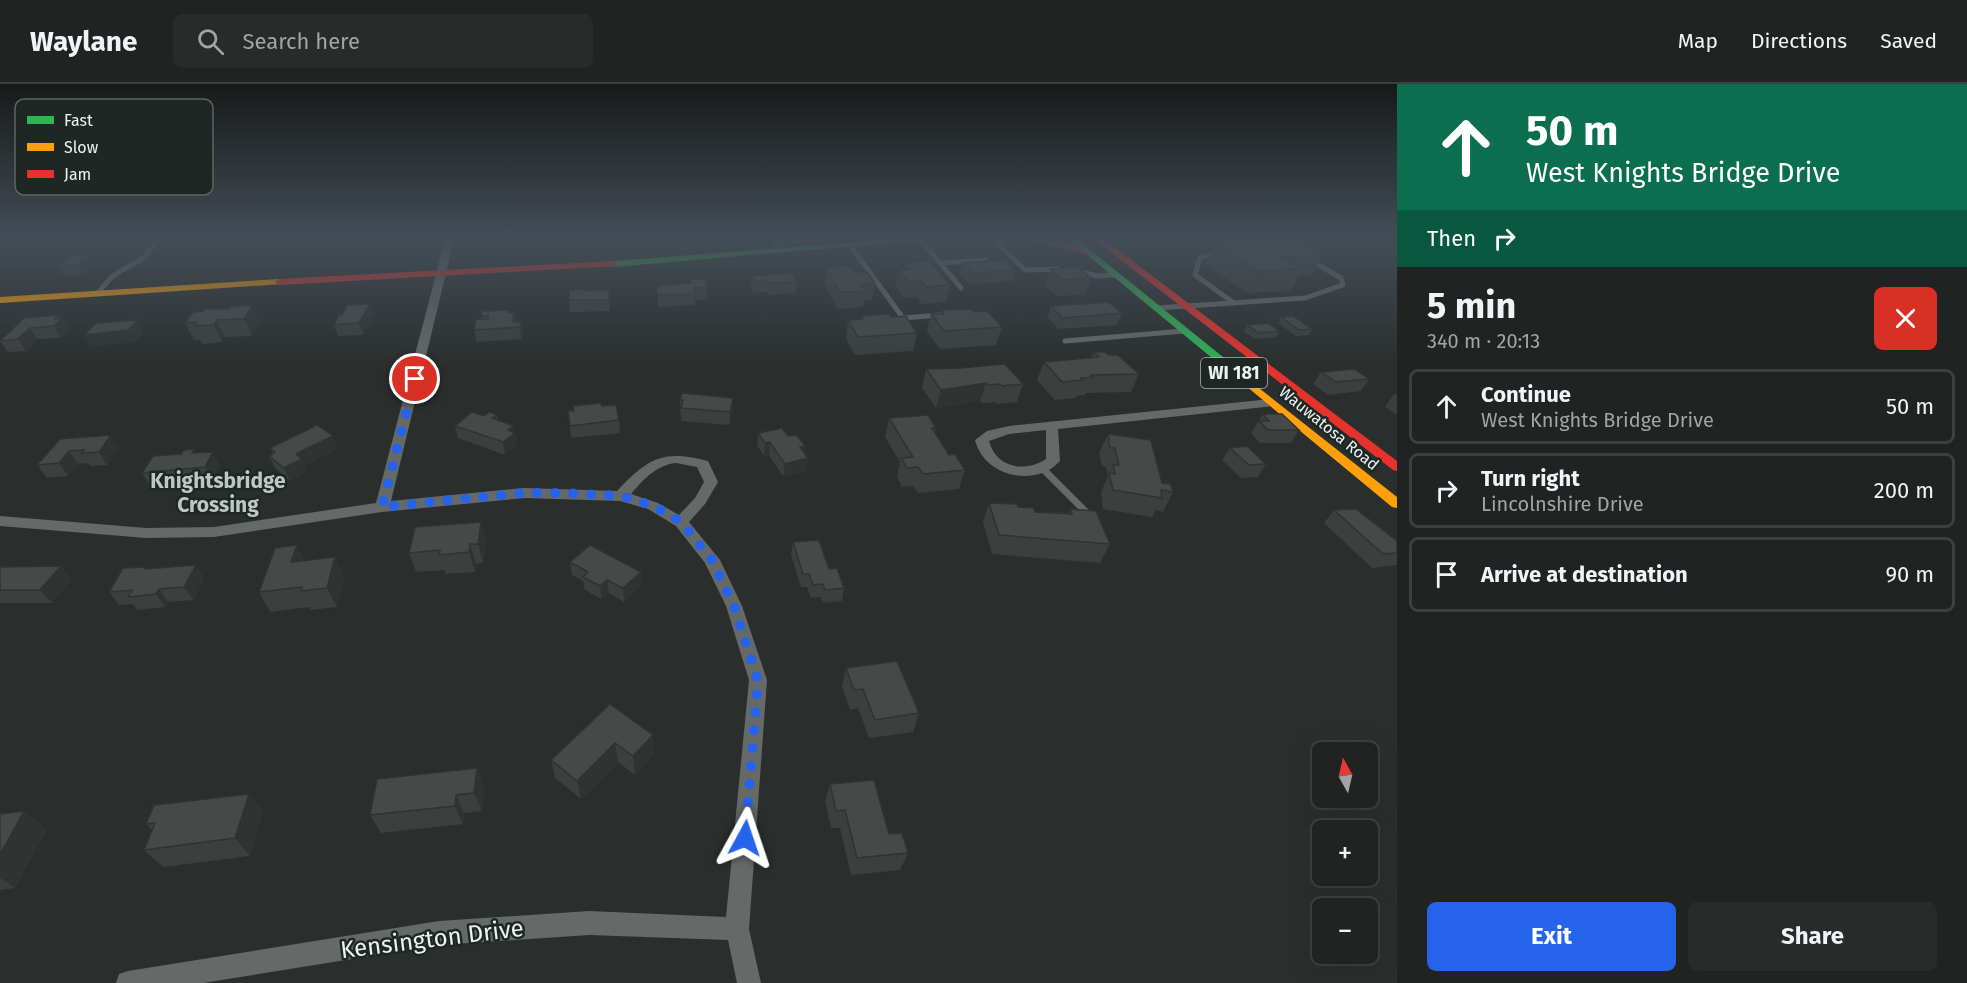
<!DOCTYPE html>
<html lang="en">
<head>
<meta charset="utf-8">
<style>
	:root { --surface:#202322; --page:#282b2a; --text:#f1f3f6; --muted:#a2a4a5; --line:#3d4040; --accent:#2563eb }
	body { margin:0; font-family:"Fira Sans",sans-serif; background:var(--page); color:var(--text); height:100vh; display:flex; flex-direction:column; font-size:22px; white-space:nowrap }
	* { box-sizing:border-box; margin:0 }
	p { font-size:20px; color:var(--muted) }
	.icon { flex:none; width:33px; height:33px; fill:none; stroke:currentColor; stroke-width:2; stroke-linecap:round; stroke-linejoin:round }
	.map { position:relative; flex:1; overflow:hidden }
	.drawer { display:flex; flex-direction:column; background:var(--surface); width:570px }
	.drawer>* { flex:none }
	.banner { background:#0b6e4f; color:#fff; overflow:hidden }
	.needle { width:39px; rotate:352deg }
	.buttons { position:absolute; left:1312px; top:658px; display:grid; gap:12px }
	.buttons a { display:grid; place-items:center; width:66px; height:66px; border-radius:9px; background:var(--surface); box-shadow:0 6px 24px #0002,0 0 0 2px var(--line); font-size:30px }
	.pin { position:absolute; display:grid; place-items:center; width:51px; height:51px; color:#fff; margin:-26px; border:3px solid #fff; border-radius:50%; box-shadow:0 2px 6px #0007 }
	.me { position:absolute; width:66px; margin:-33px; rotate:5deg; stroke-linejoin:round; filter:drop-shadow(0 0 4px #0008) }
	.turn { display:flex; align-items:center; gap:21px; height:126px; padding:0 30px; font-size:27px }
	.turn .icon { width:78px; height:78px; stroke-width:2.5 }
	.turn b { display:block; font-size:42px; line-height:51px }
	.then { display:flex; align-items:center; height:57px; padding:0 30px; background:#0003; gap:12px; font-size:22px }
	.round { display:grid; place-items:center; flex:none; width:63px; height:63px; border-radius:9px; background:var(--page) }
	.headline { display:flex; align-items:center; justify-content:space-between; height:102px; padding:0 30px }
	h1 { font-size:36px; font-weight:700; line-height:45px }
	.cta { display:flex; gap:12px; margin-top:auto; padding:12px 30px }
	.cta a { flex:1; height:69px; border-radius:9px; background:var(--accent); color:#fff; font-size:24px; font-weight:700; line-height:69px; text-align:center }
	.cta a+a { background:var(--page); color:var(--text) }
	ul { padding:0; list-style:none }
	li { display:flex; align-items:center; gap:18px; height:75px; margin:0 12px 9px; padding:0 18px; border:3px solid var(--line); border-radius:9px }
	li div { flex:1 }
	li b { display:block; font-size:22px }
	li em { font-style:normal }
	header { display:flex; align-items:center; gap:36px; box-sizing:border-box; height:84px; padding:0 30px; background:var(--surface); border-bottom:2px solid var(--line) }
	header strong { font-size:28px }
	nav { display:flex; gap:33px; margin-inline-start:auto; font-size:21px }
	.search { width:420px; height:54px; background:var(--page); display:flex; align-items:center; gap:15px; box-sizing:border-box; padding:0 21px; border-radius:9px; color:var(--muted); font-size:22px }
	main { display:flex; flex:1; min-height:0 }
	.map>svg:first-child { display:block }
</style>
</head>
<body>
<header>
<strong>Waylane</strong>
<div class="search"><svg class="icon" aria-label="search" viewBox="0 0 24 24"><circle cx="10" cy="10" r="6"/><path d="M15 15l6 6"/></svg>Search here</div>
<nav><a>Map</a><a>Directions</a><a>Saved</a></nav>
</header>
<main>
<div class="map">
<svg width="1397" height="899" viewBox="0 0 1397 899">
	<rect width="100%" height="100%" fill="#2a2f2d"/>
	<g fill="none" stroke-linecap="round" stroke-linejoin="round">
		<path stroke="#656968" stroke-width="5" d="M921,156L961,204
			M994,156L1025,186L1059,185
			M850,161L903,234L940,231
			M1219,170L1200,173L1195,191L1234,219
			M940,179L986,176
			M1077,187L1098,192L1115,191
			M97,210C101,205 105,200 110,195C128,178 141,184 157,156
			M1157,224L1305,214L1343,201L1341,194L1310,176
			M1065,257L1184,247"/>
		<path stroke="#656968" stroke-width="7" d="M1043,385L1091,433"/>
		<path fill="#656968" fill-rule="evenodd" d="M445,156H454L391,417L524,404L617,407C648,374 663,365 708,377L718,398L705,420L689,438L720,476L742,522L767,596L749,845L761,899H737L728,856L589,851L439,861L203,899H116L119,890L128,887L439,837L589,827L726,833L749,596L726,522L705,479L676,442L648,425L620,417L524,414L382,428L214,453L146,454L0,442V432L146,444L214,443L376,419ZM676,379L697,383L704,398L695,414L679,431L658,419L631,410C643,396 656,381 676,379Z
			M771,156H780L786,167L784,169H778Z
			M1271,315L1277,319L1275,322L1058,345L1060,377C1036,404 984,393 975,356L987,347L1009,342ZM1046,346V375C1025,389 996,384 989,357L1009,350Z"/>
		<path fill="#30b455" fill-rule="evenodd" d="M885,156H925L613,183L609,180L613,177Z
			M1069,156H1078L1254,298V302H1246Z"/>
		<path fill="#ff9f0a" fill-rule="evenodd" d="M279,195L282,196V200L0,219V213Z
			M1250,297L1397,413V424L1392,423L1246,302L1245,300Z"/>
		<path fill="#e5322d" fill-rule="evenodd" d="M1032,156L1069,160L1090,168L1086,170Z
			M1095,156H1105L1397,377V387L1393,386Z
			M613,177L617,180L616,182L279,201L275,198L279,195Z"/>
	</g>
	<path fill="#3b3f3d" d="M122,156H146L147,158L142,162L123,163L120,158Z
		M1215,160L1323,171L1311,192H1299L1291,207L1247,209L1206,181Z
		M88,171L94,181L82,192L65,193L59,182Z
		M906,179L950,201L946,218L922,220L917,213L903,214L895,202L898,186L905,185Z
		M962,179L1015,186L1012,197L969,200L960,190Z
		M826,183L854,188L875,199L872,216H864L863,223L838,225L824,200Z
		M1050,185L1091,194L1085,211L1057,212L1045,201Z
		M752,192L797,198L796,209L768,211L767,208L754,209L751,203Z
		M690,199L707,204V215L695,216V221L658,223L657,202Z
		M609,206L610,227L570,228L569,216Z
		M370,220L374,231L363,251L338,252L334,241L342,231Z
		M1051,222L1122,229L1117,241L1059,245L1047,233Z
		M204,225L260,238L252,252L225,253L222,258L202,260L200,256H194L185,239L203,227Z
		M509,226V229H514L516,238H521L523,249L522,255L477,258L474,246L481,235V232Z
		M942,226L974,228L1002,243L996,261L940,265L927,248L931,230H941Z
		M59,231L69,246L61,254L37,255L26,267L8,268L0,257V256Z
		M861,232L891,233L917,249L913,267L855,271L846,254L848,236L860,235Z
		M1281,233L1312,245L1309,251L1296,252L1278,239Z
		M1247,241L1279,247L1276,253L1255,255L1244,247Z
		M1094,268L1109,271L1139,290L1131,308L1086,309L1085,311L1076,312V314L1055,316L1037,296L1044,278L1091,274Z
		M926,285L1023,300L1017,318L996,320L995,318L982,319L980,317L936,324L922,304Z
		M1321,288L1369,295L1361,307L1328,311L1313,300Z
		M1394,310H1397V331L1385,323Z
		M680,316L733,326L729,341L681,337Z
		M602,322L619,336L620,349L571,354L568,327Z
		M1263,330L1299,346L1291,359H1260L1251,349Z
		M497,331L498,336L514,342L517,361L505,371L458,354L455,342L484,332Z
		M889,334L936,344L935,349L949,371L965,386L959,405L918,409L913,402L902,403L897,393L900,378L885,353Z
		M758,349L788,352L805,362L804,369L807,387L783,392L769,371L764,372L757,361Z
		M1108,350L1173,408L1163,428L1156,426L1152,433L1103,425L1101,408L1108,392L1106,383L1102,382L1099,369Z
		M60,355L120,364L107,381L90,382L88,379L78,380L68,392L47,394L37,381Z
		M270,364L338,365L305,381L307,388L290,397L275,384L269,372L273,370Z
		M1230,364L1266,380L1258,393L1241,394L1222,376Z
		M197,369L220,381L212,395L150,402L142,389Z
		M989,419L1018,423L1035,428L1069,429L1070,425L1110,460L1100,479L992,470L983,438Z
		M1334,426L1397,457V481L1372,484L1324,439Z
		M481,438L486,458L483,479L476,480L475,488L446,490L444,486L416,488L409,469Z
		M793,458L829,485L844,504L842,517L823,519L821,513L811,514L807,503H801L791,471Z
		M297,461L304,476L335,473L344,493L337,523L311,526L309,523L270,528L259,508Z
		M570,478L641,488L642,501L624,518L609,509L602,515L585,506L583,497L572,491Z
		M196,481L204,494L193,516L168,518L165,523L137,526L133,520L119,521L109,508L148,485Z
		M61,482L71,495L52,519H0V483Z
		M846,584L919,629L913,648L869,654L858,624L850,626L842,603Z
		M610,620L654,670L635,691L618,678L581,715L555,694L551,676Z
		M477,684L484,703L482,727L464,729L463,740L381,749L370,731Z
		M830,700L889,750L908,769L900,786L851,791L840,744H831L825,718Z
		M24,727L47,745L15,804L0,806V730Z
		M263,728L250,772L163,783L144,766L152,746L146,740Z"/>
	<path fill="#303332" d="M140,156H146L147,158L142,162L140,157Z
		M507,156H550V158L508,163Z
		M88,171L94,181L82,192L76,181Z
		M370,220L374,231L363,251L359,239Z
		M252,221L260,238L252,252L244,235Z
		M59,231L69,246L61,254L54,242L55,235Z
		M137,236L144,248L135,258L91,263L84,251Z
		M217,236L225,253L222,258L214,241Z
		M521,238L523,249L522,255L520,243Z
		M30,244L37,255L26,267L18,255Z
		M986,299L980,317L936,324L941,306Z
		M733,314V326L729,341L730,328Z
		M514,342L517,361L505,371L503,358L508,346Z
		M111,351L120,364L107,381L99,368Z
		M333,352L338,365L305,381L307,388L290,397L284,384L296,370Z
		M770,358L769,371L764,372L765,359Z
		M805,362L804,374L800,363Z
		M69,367L78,380L68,392L59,379Z
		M213,368L220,381L212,395L205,383Z
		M808,374L807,387L783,392L785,380Z
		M481,438L486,458L483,479L478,460Z
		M470,460L476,480L475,488L469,468Z
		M297,461L306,481L291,478Z
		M335,473L344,493L337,523L327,504Z
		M196,481L204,494L193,516L184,503Z
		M61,482L71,495L52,519L40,506Z
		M641,488L642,501L624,518L623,504Z
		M607,496L609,509L602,515L600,502Z
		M159,505L168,518L165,523L156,510Z
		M653,651L654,670L635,691L633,672Z
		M615,659L618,678L581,715L577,697Z
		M477,684L484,703L482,727L474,709Z
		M249,710L263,728L250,772L235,754Z
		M456,711L464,729L463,740L455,722Z
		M24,727L47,745L15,804L0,794V771Z"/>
	<path fill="#454947" stroke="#303332" stroke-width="1.5" d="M122,156H140L120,158Z
		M1282,156L1300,157L1323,171L1282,173L1303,185L1258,188L1215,160Z
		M71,171H88L76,181L59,182Z
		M1005,176L1015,186L972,189L962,179Z
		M929,177L950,201L926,203L920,196L907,197L898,186L911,185L906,179Z
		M850,182L854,188H867L875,199L861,200L865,207L840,208L826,183Z
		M1078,183L1091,194L1063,196L1050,185Z
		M792,189L797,198L769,199L768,197L754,198L752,192Z
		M690,195H706L707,204H694L695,210L657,211V202L691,199Z
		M586,205V207L609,206V216H569V206Z
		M1108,218L1122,229L1063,234L1051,222Z
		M370,220L359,239L334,241L339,231H342L347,221Z
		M252,221L244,235L217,236L214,241L194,242L197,238L185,239L193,228L203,227L204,225H229L231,223Z
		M971,225L974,228L987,227L1002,243L944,247L931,230H944L942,226Z
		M509,226L508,229H514L513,238H521L520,243L474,246L476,235H488V232H481L482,227Z
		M889,230L891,233L906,232L917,249L858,253L848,236L863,235L861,232Z
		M59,231L55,235L62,234L54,242L30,244L18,255L0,257L24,234Z
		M1293,232L1312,245L1299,246L1281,233Z
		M137,236L129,246L84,251L96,239Z
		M1268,239L1279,247L1259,249L1247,241Z
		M1094,268H1105L1109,271H1118L1139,290L1091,291L1093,293L1081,294L1083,296L1062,298L1044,278L1099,273Z
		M1005,280L1023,300L1002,302L1000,300L988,301L986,299L941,306L926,285L960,284Z
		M1354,285L1369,295L1336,298L1321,288Z
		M682,309L733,314L730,328L681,324L683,316H680Z
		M601,319L602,322L616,321L619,336L570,342L568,327H574L573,322Z
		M472,328L484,332L489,328L497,331L492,334L514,342L508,346L515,349L503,358L455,342Z
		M1263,330H1282L1299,346H1268L1259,337H1269Z
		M928,331L936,344H932L949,371L955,370L965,386L923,390L918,383L907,384L901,374L913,373L889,334Z
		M317,341L333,352L296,370L302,375L284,384L269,372L275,368L270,364Z
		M782,344L788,352L797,351L805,362L800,363L808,374L785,380L770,358L765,359L758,349Z
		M1108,350L1151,356L1162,399L1171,400L1173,408L1161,406L1162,414L1113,406L1109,389L1115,390L1113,381H1119L1115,364H1110Z
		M111,351L99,368L81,369L84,366L69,367L59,379L37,381L60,355Z
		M1247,362L1266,380L1249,381L1230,364Z
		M195,365L192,369L213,368L205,383L142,389L153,372L181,370L184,366Z
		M989,419L1017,420L1018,423L1034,424L1035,428L1072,430L1070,425L1096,427L1110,460L999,451Z
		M1356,425L1397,457V469L1383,470L1334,426Z
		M481,438L478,460H470L469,468L439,471L440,466L409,469L415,443Z
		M819,456L829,485L837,484L844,504L825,506L823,500L813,501L809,490H803L793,458Z
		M297,461L291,478L335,473L327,504L301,507L302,503L259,508L275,464Z
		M590,461L641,488L623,504L607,496L600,502L583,493L588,488L570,478Z
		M196,481L184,503L159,505L156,510L128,513L132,506L109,508L123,484L146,483L145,485Z
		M61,482L40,506H0V483Z
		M897,577L919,629L875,636L863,605L854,606L846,584Z
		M610,620L653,651L633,672L615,659L577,697L551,676Z
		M477,684L474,709L456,711L455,722L370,731L377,695Z
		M874,696L889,750L902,749L908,769L857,774L845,726L836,727L830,700Z
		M249,710L235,754L144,766L155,739L146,740L154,721Z
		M24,727L0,771V730Z"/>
	<linearGradient id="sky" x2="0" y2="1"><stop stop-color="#171a19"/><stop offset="0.55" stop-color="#444d57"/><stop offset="1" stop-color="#444d57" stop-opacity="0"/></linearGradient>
	<rect width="1397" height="282" fill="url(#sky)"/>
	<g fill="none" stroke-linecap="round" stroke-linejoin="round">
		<path stroke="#2563eb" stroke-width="10" stroke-dasharray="0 18" d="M415,295L382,423L525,409H564L621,412L654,422L681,438L712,476L734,522L758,597L745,754"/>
	</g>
	<g text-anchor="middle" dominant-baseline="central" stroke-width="5" stroke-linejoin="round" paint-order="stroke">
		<g font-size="16" fill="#edf2f0" stroke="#1f2725">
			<text transform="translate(1329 344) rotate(39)">Wauwatosa Road</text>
		</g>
		<rect fill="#1f2725" stroke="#afb5b3" stroke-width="1.5" x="1201" y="274" width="66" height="30" rx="4.5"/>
		<g font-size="18" font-weight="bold" fill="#edf2f0">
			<text x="1234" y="289">WI 181</text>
		</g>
		<g font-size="21" font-weight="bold" fill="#bdc8c5" stroke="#1f2725">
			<text x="218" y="397">Knightsbridge<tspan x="218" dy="24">Crossing</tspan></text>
		</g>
		<g font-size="24" fill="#edf2f0" stroke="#1f2725">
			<text transform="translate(432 855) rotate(-7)">Kensington Drive</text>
		</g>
	</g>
	<rect x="15" y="15" width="198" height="96" rx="9" fill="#1f2725" stroke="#5d6462" stroke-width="1.5"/>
	<rect x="27" y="32" width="27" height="8" fill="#30b455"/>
	<rect x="27" y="59" width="27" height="8" fill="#ff9f0a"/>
	<rect x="27" y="86" width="27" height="8" fill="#e5322d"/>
	<g font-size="16" fill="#edf2f0">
		<text x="64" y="42">Fast</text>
		<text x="64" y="69">Slow</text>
		<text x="64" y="96">Jam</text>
	</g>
</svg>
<div class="buttons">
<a><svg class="needle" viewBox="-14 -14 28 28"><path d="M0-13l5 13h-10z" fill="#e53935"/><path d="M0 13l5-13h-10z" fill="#a2a4a5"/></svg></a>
<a>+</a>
<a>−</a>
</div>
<div class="pin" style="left:415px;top:295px;background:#d93025"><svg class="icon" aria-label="arrive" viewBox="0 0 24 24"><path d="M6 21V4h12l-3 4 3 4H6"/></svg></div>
<svg class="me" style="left:745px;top:754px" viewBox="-20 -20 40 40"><path d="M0-17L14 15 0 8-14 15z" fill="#2563eb" stroke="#fff" stroke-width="4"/></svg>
</div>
<section class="drawer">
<div class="banner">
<div class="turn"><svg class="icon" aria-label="ahead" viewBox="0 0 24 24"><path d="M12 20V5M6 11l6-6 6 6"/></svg><div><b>50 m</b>West Knights Bridge Drive</div></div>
<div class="then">Then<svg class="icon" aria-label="right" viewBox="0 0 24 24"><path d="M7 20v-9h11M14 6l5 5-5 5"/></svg></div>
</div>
<div class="headline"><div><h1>5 min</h1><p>340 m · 20:13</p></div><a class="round" style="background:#d93025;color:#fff"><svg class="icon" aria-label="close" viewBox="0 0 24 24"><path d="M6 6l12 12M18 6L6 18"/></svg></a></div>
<ul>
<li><svg class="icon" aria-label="ahead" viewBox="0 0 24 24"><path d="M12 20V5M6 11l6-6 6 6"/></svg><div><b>Continue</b><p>West Knights Bridge Drive</p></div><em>50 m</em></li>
<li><svg class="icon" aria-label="right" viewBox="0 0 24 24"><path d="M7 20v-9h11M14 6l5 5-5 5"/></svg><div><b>Turn right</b><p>Lincolnshire Drive</p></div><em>200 m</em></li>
<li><svg class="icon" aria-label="arrive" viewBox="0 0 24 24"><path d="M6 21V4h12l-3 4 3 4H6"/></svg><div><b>Arrive at destination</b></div><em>90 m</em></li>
</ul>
<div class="cta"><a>Exit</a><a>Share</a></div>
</section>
</main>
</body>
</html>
